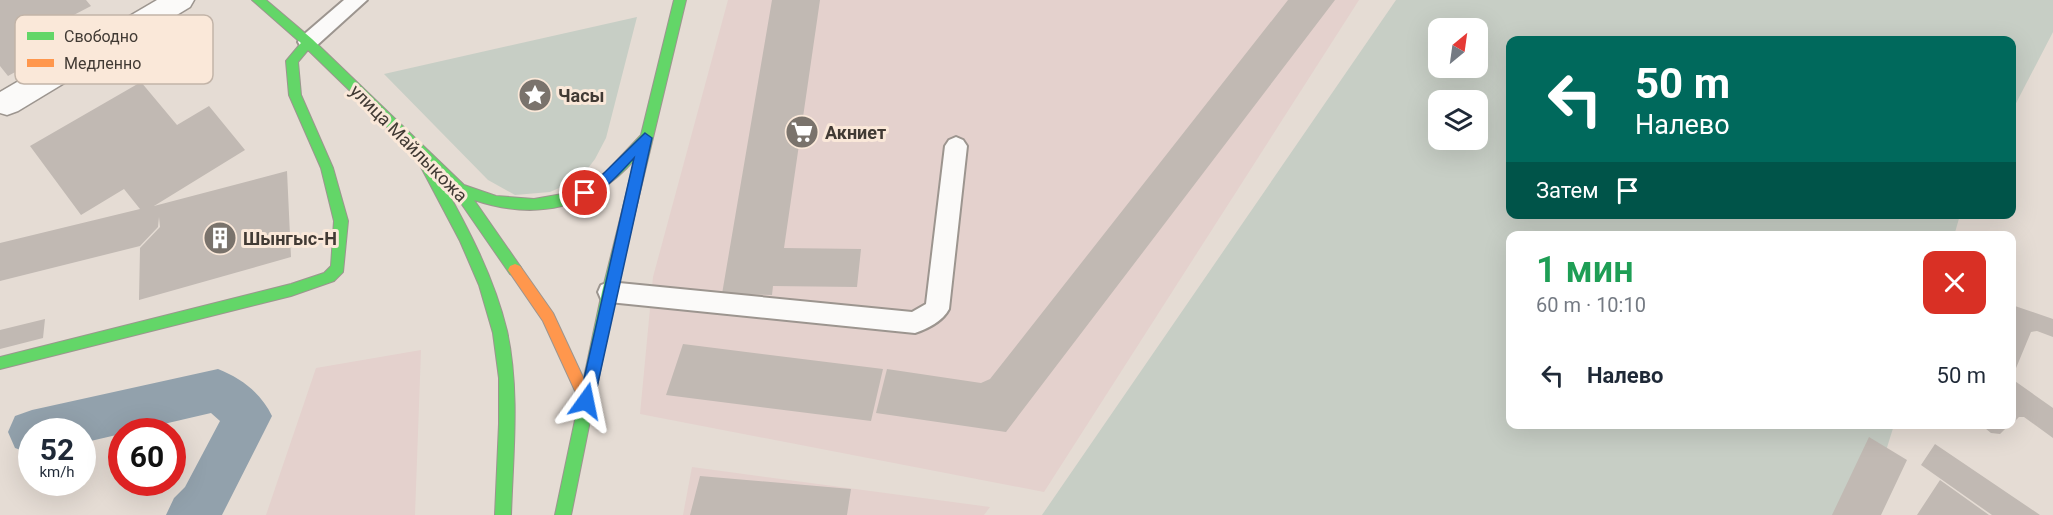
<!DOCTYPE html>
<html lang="ru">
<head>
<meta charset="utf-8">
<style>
	:root { --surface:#fff; --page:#f2f2f3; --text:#1f2937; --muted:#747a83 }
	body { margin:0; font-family:Roboto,sans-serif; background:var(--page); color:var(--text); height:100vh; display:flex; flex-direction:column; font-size:22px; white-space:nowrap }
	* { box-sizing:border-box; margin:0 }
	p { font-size:20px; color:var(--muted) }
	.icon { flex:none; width:33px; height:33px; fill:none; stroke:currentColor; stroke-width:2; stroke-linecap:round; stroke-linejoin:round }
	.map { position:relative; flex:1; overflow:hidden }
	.sheet { position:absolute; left:1506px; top:231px; width:510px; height:198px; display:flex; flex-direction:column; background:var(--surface); border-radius:12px; box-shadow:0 6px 24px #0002 }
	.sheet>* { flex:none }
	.banner { position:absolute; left:1506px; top:36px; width:510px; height:183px; border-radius:12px; box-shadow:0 6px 24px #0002; background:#00695c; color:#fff; overflow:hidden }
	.needle { width:39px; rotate:29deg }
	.buttons { position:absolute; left:1428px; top:18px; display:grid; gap:12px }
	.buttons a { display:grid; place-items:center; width:60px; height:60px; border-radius:12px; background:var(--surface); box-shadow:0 6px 24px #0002; font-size:30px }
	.speed { position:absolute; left:18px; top:418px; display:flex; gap:12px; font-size:30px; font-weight:700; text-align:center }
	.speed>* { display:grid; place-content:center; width:78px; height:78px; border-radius:50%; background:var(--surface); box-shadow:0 6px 24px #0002; line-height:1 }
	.speed small { font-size:15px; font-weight:400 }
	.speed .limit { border:9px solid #d22; background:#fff; color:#111 }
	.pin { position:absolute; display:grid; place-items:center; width:51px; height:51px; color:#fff; margin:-26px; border:3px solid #fff; border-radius:50%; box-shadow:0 2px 6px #0007 }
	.me { position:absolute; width:66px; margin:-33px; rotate:12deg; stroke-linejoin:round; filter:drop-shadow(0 0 4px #0008) }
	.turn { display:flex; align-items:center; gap:21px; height:126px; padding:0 30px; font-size:27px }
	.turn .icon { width:78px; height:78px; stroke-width:2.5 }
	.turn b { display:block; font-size:42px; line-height:51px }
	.then { display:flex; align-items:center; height:57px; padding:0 30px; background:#0003; gap:12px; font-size:22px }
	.round { display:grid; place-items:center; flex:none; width:63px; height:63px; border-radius:12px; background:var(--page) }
	.overview { display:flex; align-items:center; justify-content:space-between; height:102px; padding:0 30px }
	h1 { font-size:36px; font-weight:600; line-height:45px; color:#1e9e55 }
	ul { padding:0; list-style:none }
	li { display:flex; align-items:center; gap:18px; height:84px; padding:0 30px }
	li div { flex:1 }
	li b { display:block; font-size:22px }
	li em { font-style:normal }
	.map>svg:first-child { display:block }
</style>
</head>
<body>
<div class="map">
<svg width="2053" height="515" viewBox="0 0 2053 515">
	<rect width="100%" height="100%" fill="#e5dcd4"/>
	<path fill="#e4d1cd" d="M728,0H1359L1044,492L640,414L653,277Z
		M421,350L415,515H266L316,368Z
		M692,467L990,507L984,515H683Z"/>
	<path fill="#c7cec5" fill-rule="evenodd" d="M1396,0H2053V32L2012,111V40H1510V214L1960,215L1954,236H1510V424L1894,425L1866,515H1042ZM1438,28H1478V68H1438ZM1438,100H1478V140H1438Z
		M637,17L606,138L595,159L580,179L550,192L515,195L488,180L384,74Z"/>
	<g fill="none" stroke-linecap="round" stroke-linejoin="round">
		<path fill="#92a1ac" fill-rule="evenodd" d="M218,369C241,378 261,393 272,416L222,515H166L174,498L185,487L220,421L211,413L82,443V432H32V454L15,448L8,432L15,416L32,410Z"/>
	</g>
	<path fill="#c1b9b3" d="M0,0H86L91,6L68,18L82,35L8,76L0,66Z
		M772,0H820L784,248L861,249L857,287L773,286L772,295L722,294Z
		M1288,0H1335L1006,432L876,413L887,369L981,383L990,379Z
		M141,82L177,125L209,106L245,150L154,206L287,171L291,257L139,300L140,248L160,227L159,217L158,227L140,246L0,281V243L140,209L124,189L81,215L30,146Z
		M2012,305L2053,319V337L2037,331L2031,332L2014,373Z
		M45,319L43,338L0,349V330Z
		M683,344L883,369L871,421L666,395Z
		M2012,379L2053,408V438L2024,417H2019L2012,424Z
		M1980,424H2010L2000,434L1991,433Z
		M1869,437L1907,460L1881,515H1832Z
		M1935,444L2040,515H1992L1921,465Z
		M700,476L851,489L847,515H690Z
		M1940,480L1989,515H1917Z"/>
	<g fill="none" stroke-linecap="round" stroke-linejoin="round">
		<defs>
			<path id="lane" d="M344,0H367L315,47L308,50L301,47L298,42L301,37Z
				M956,137L963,140L967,146L949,309C943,321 927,329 915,333L609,302L601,299L598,292L601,285L609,282L912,312L926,304L945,146L949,140Z"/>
			<path id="street" d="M157,0H194L190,7L18,111L7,115L0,113V92Z"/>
			<path id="fast" d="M252,0H266L312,39L464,185L496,196L534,199L568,193L583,187L606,172L641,135L674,0H686L616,292L571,515H555L602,292L635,159C592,209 536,221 474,200L520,266L522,270L520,274L515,276L510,274L454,193L441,180C468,228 494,277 507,331C520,391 513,454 511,515H495L499,424V378L493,333L479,285L460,241L413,152L308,50L298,62L301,95L333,168L348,221L343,272L334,281L291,296L0,369V357L291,284L324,273L331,266L334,221L321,168L289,95L286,61L301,43Z"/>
			<path id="slow" d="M515,264L520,266L553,313L594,401L592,406L587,408L582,406L543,321L508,270L510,266Z"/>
		</defs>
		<use href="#lane" stroke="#9c958f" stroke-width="4"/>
		<use href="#street" stroke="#9c958f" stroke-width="3"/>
		<use href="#fast" stroke="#9c958f" stroke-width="2"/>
		<use href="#slow" stroke="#9c958f" stroke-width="2"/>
		<use href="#lane" fill="#fbfaf9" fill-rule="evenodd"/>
		<use href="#street" fill="#fbfaf9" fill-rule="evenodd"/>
		<use href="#fast" fill="#63d668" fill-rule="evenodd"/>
		<use href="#slow" fill="#ff974d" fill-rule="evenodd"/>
	</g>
	<path fill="#1a73e8" stroke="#114b97" stroke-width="1.5" d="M645,133L652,138L594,401L586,408L579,401L634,158C620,173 605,191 585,199L578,193L601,176Z"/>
	<defs>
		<symbol id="sight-disc" viewBox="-11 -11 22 22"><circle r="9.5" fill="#7a736c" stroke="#fae8d9"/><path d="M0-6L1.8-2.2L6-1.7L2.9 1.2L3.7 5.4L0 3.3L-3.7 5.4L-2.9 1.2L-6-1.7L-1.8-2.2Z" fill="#fff"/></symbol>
		<symbol id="supermarket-disc" viewBox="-11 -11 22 22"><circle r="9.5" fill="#7a736c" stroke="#fae8d9"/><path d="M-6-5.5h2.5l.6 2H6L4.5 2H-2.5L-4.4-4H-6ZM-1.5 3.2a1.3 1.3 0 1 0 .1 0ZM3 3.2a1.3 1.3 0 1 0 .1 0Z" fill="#fff"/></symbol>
		<symbol id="building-disc" viewBox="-11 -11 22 22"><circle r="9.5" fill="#7a736c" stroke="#fae8d9"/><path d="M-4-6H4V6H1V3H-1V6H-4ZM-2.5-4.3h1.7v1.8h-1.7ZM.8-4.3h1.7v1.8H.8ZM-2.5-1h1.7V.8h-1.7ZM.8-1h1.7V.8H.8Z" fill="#fff"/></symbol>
	</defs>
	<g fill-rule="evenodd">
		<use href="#sight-disc" x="516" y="76" width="38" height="38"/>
		<use href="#supermarket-disc" x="783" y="113" width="38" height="38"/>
		<use href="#building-disc" x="201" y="219" width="38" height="38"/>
	</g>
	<g text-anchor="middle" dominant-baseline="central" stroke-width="6" stroke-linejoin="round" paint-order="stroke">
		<g font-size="18" font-weight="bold" fill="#413a34" stroke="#fae8d9" text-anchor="start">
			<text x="558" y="95">Часы</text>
			<text x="825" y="132">Акниет</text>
			<text x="243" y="238">Шынгыс-Н</text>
		</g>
		<g font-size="18" fill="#413a34" stroke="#fae8d9">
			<text transform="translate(409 143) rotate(45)">улица Майлыкожа</text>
		</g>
	</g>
	<rect x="15" y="15" width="198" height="69" rx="9" fill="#fae8d9" stroke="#c2b4a8" stroke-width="1.5"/>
	<rect x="27" y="32" width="27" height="8" fill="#63d668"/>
	<rect x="27" y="59" width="27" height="8" fill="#ff974d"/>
	<g font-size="16" fill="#413a34">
		<text x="64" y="42">Свободно</text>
		<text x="64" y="69">Медленно</text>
	</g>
</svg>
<div class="buttons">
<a><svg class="needle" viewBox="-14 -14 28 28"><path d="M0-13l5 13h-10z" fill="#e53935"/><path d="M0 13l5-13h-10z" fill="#747a83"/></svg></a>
<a><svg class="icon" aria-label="layers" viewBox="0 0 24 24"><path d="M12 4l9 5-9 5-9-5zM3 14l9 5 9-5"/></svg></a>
</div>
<div class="speed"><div>52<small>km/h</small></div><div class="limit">60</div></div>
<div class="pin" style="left:585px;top:193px;background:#d93025"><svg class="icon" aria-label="arrive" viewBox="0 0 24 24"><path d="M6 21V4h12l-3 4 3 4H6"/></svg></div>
<svg class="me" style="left:586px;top:401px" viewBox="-20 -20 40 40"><path d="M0-17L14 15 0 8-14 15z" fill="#1a73e8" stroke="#fff" stroke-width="4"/></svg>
<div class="banner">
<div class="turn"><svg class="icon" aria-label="left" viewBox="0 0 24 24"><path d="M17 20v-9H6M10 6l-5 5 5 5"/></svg><div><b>50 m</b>Налево</div></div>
<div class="then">Затем<svg class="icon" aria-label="arrive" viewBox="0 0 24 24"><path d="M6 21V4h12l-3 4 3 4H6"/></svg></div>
</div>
<section class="sheet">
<div class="overview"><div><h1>1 мин</h1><p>60 m · 10:10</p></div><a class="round" style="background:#d93025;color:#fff"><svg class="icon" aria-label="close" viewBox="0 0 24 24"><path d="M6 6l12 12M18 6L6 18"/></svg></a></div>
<ul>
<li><svg class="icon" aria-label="left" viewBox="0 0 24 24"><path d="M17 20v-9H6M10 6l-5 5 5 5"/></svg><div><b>Налево</b></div><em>50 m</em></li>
</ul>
</section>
</div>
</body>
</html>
